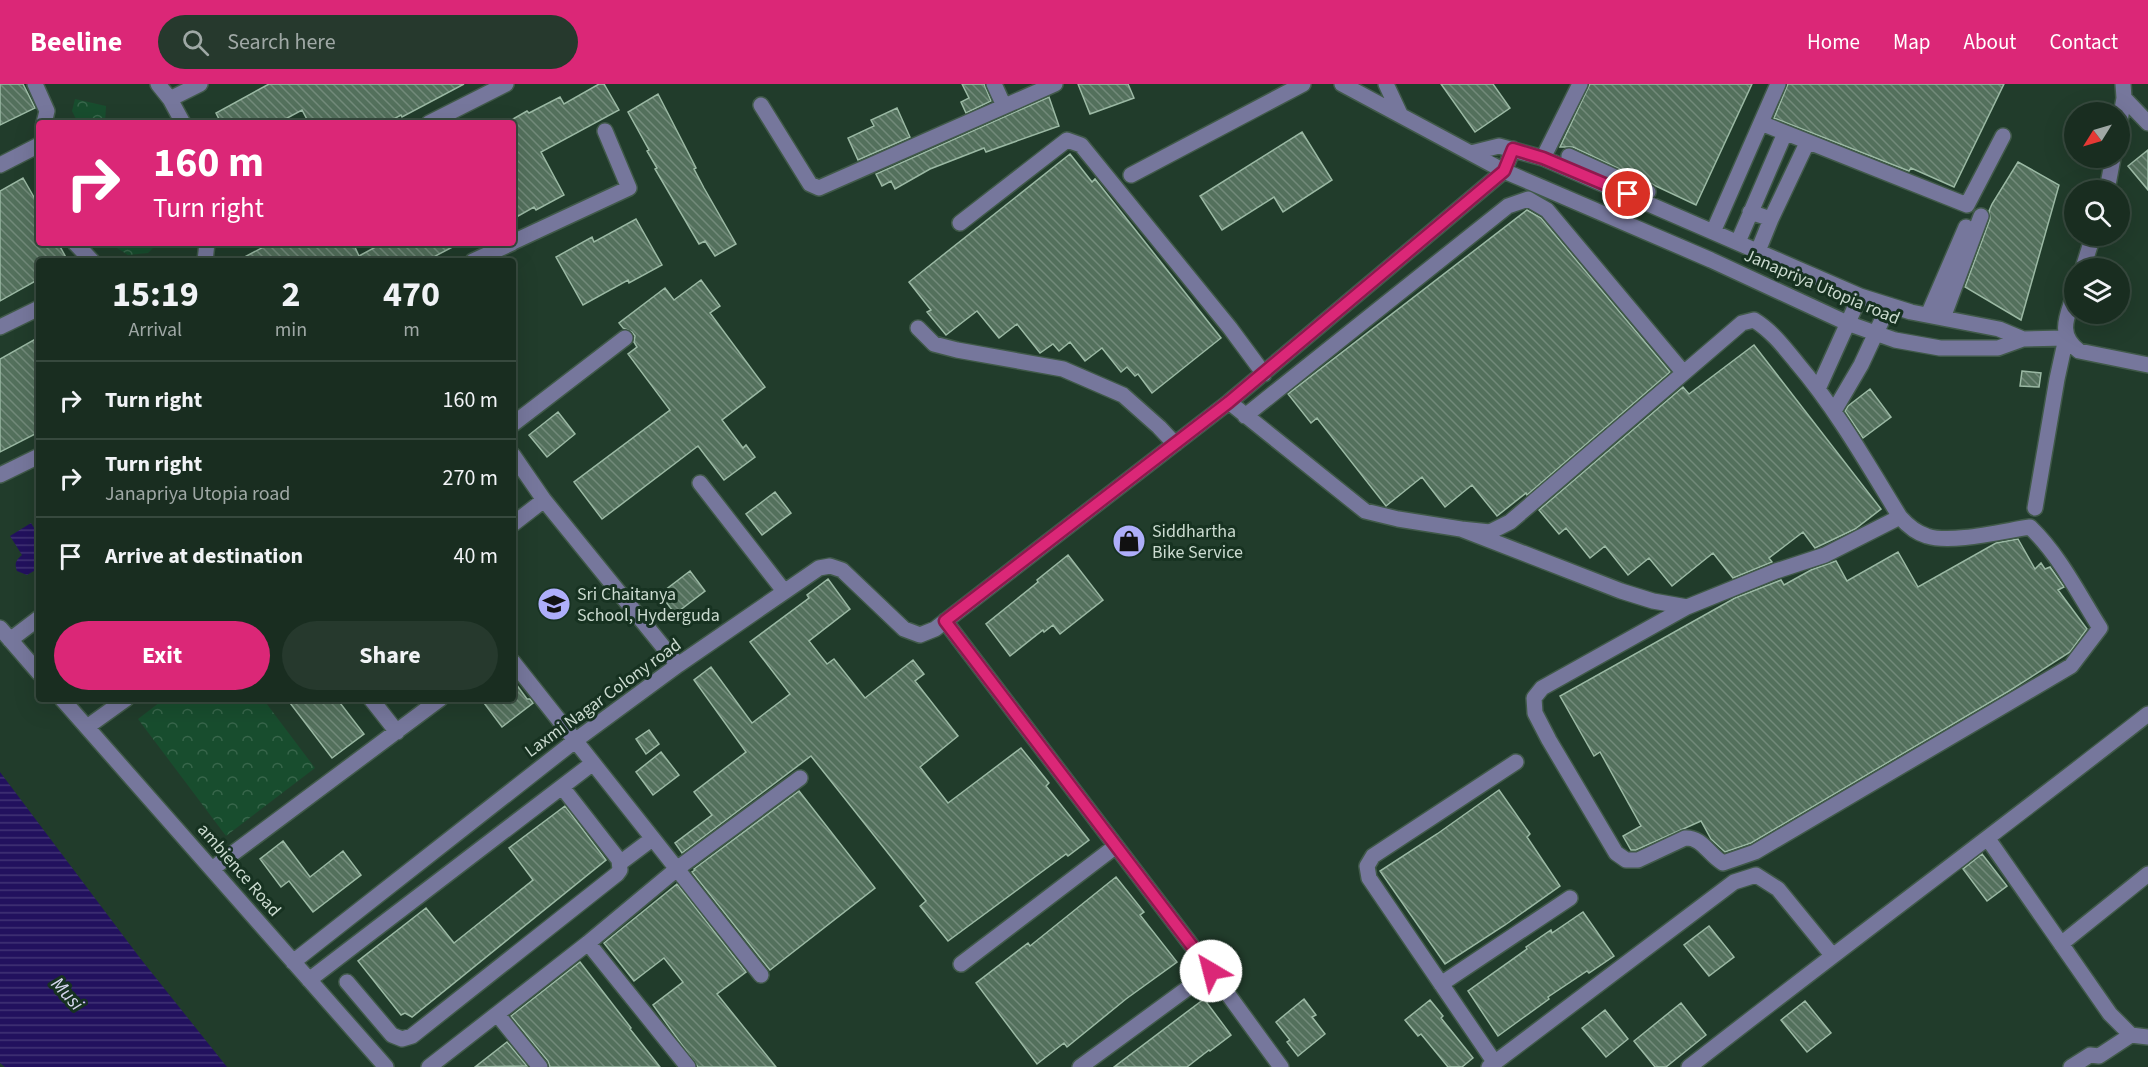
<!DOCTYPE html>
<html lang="en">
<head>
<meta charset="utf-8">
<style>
	:root { --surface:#192d20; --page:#26392d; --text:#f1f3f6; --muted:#9fa8a5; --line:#37493e; --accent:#db2777 }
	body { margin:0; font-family:"Source Sans 3",sans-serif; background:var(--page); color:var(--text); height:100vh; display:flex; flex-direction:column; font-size:22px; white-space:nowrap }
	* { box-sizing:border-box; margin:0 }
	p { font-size:20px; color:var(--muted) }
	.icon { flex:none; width:33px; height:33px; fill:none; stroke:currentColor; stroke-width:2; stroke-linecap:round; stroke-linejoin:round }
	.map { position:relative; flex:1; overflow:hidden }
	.panel { position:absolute; left:36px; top:174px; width:480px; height:444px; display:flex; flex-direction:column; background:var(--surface); border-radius:6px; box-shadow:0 6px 24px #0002,0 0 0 2px var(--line) }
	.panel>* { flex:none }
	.banner { position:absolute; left:36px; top:36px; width:480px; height:126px; border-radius:6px; box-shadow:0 6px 24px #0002,0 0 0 2px var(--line); background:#db2777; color:#fff; overflow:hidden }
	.needle { width:39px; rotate:233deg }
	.tools { position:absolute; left:2064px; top:18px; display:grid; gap:12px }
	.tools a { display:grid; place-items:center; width:66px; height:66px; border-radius:50%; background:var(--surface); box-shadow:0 6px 24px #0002,0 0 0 2px var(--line); font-size:30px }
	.pin { position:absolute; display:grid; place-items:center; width:51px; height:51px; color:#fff; margin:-26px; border:3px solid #fff; border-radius:50%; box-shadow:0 2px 6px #0007 }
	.me { position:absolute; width:66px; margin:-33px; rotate:323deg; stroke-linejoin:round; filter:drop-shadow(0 0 4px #0008) }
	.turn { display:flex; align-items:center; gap:21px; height:126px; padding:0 18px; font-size:27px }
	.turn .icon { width:78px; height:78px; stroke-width:2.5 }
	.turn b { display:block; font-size:42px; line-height:51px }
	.eta { display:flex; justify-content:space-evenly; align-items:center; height:102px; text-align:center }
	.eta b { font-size:36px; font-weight:700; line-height:42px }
	.cta { display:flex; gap:12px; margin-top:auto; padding:12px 18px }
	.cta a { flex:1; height:69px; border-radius:36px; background:var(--accent); color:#fff; font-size:24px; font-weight:700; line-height:69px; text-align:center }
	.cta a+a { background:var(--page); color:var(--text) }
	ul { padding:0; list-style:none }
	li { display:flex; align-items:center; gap:18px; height:78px; padding:0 18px; border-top:2px solid var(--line) }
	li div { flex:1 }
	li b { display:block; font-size:22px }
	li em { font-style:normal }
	header { display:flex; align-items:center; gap:36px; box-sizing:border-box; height:84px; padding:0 30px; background:var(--accent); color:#fff }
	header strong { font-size:28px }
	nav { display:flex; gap:33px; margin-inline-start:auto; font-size:21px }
	.search { width:420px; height:54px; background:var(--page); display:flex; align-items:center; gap:15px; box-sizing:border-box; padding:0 21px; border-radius:33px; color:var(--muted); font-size:22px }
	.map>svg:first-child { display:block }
</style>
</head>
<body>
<header>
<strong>Beeline</strong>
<div class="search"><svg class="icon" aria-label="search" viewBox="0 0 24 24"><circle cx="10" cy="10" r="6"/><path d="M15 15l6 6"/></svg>Search here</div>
<nav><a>Home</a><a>Map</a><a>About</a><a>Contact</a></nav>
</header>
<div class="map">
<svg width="2148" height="983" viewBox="0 0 2148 983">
	<defs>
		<pattern id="park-crowns" width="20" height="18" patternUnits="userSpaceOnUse" patternTransform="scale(1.5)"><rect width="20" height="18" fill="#184d2e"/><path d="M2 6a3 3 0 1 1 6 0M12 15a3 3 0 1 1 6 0" fill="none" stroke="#38664b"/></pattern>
		<pattern id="water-rules" width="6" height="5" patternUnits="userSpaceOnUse" patternTransform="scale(1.5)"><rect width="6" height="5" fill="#22115e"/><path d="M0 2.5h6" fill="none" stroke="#413374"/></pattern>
		<pattern id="building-back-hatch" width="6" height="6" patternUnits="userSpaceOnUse" patternTransform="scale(1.5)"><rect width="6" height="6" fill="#53705c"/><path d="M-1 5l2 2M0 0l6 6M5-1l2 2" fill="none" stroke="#728a7a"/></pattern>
	</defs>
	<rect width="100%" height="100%" fill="#213c2b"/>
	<path fill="url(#park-crowns)" d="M75,15L106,22L105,39H76V35L72,27Z
		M109,159H158L148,169L128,171Z
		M164,615H263L315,684L226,752L138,635Z"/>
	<path fill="url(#water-rules)" d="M31,439L39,452V484L27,491L17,487C14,479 16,476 22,471L10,452Z
		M0,688L140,874L227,983H5L0,979Z"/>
	<path fill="url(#building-back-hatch)" stroke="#9bb9a4" stroke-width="1.5" d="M0,0H23L35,24L0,41Z
		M269,0H464L402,33L401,31L386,39H309L302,26L278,39H221L216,29Z
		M599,0H604L619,26L541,68L564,111L536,126L534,123L513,135V35L527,27L529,29L560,13L564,20Z
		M962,0H984L991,17L966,29L961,18L969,14Z
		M1078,0H1128L1134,14L1090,30Z
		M1441,0H1493L1510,24L1475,48Z
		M1590,0H1752L1696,121L1573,63H1560Z
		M1788,0H2004L1954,103L1911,84L1909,87L1774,34Z
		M658,10L696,84L694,85L704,104L736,160L715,172L705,157L699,160L655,85L657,84L647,67L649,66L628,28Z
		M1049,13L1059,42L986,68L984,64L930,85L895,105L891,97L882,102L876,90Z
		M897,24L910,53L858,76L848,54L874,42L871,36Z
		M1302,48L1332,96L1283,128L1274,113L1222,146L1200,112Z
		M2148,66V106L2128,82Z
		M1070,70L1092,98L1095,95L1221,254L1152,309L1138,290L1135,292L1127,283L1121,288L1102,264L1085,277L1070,258L1059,267L1053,260L1040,269L1017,240L999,254L977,227L946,251L927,228L931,226L909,198Z
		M2018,78L2059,101L2021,236L1965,203L1990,135L1989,127L1992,120Z
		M23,94L39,122V159H58L68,177H39V195L0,217V107Z
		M1527,126L1541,134L1670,288L1527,411L1526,409L1497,432L1472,401L1445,423L1422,393L1386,422L1317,334L1311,339L1288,310Z
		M636,135L662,181L629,199L628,196L583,221L556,173L592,153L594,158Z
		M271,159H353L359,172L383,159H460L426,177H237Z
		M701,196L720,222L710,229L765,303L722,336L743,364L746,361L755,373L724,396L698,362L602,435L574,398L670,326L628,270L637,263L634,258L635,252L632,248L623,244L619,239L665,204L674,216Z
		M39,253V348L0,368V275Z
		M1754,261L1881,425L1855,445L1815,464L1803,448L1769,474L1772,478L1733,494L1713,469L1672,502L1649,474L1628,491L1605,462L1590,474L1566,444L1559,450L1539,426L1683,303L1689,310Z
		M2022,287L2041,289L2039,303L2020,302Z
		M1870,305L1891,333L1863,354L1845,327L1848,322Z
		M558,328L575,350L547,373L529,351Z
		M775,408L791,429L762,451L746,430Z
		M2018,455L2035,485L2041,479L2045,485L2050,483L2064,503L2058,506L2087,545L2070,568L2009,607L1751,759L1725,768L1711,755L1701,737L1636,766H1631L1623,752L1641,742L1600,668L1594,672L1560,612L1735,514L1781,496L1784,501L1811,486L1836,477L1847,497L1898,468L1918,503L1996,459Z
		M1068,471L1103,516L1060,550L1053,541L1044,548L1043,546L1010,572L986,540L1038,498L1037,496Z
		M690,487L705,507L675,530L660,510Z
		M828,495L850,525L809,557L827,580L834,575L865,614L913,576L924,590L915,597L958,652L920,683L948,719L1021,664L1049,699L1046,702L1089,756L1068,772L1066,770L948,857L920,822L926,817L811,672L682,769L675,759L712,731L694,708L746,668L694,596L711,583L752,639L790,610L750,558L809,514L807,511Z
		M513,596L527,615H530L533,619L502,643L481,615H513Z
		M287,615H337L364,650L332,674Z
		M649,646L659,660L646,670L636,655Z
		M661,668L679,691L653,711L636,688Z
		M1499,706L1530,750L1527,753L1560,802L1505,841L1445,880L1380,787L1437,750Z
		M799,707L875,804L770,886L692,788L695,786L694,785Z
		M565,722L606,776L412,933L405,929L401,931L358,877L426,824L454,859L533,796L509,764Z
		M283,757L310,793L343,767L361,791L313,828L289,797L281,803L260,775Z
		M1982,770L2007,802L1987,817L1963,785Z
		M1116,793L1144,828L1140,831L1177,878L1126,915L1067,963L1064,959L1037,980L976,899L1028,859L1030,862Z
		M677,800L746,888L717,910L776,983H698L653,921L683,898L664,874L634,897L604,859Z
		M1583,828L1614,872L1589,889L1587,887L1548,913L1549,915L1498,952L1468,907L1527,865L1526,863L1551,846L1552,849Z
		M1709,842L1734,873L1709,892L1684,861Z
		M580,878L631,944L630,945L660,983H550L548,977L511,932Z
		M1204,915L1231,951L1210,967L1209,966L1187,983H1114Z
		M1304,915L1316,931L1312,933L1325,950L1298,972L1287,958L1290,956L1276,938Z
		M1430,916L1443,932L1441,934L1473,974L1462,983H1448L1421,950L1418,952L1405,936Z
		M1805,917L1831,949L1807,968L1781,936Z
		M1681,919L1706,951L1666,983H1655L1634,957Z
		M1605,926L1628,955L1606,973L1582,944Z
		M507,958L527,982L475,983Z"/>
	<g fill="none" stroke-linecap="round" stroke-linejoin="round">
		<defs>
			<path id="minor" d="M35,0L47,27L44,39
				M158,0L170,15L183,39
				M994,0L1004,22
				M1342,0L1504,87L1711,176L1847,239L1895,256L1940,264H1998L2023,255L2066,254L2057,295L2035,424
				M1386,0L1400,30
				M2124,14L2148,39
				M170,15L200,0
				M761,21L810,100L819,104L1055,0
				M2120,37L2124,14L2123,0
				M429,39L506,0
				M1761,39L1967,121L2003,52
				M1471,69L1499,62L1543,74L1860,212L1911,228L1999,245L2023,255
				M1569,72L1648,108
				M1543,74L1580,0
				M0,81L39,61
				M1131,91L1303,0
				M2107,106L2113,74
				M1750,128L1771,135L1807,59
				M960,139L1067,56L1081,61L1230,244L1264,290
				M1713,148L1778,0
				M513,158L629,104L605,47
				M1738,158L1785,49
				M75,159L92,177
				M1758,167L1771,135
				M205,177L207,159
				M473,177L512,159
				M2083,184L2093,152
				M2074,211C2067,233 2057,250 2079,267L2148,281
				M1928,231L1966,143
				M1943,234L1981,132
				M0,243L39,224
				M918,244L934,260L957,266L1063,285L1123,311L1159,343L1175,360
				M1818,305L1860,212
				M1229,318L1365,427L1398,435L1461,445L1621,507L1653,517L1687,523L1776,487L1825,471L1900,433
				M1834,327L1861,281L1889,221
				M1245,332L1508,122L1528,115L1547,126L1683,288
				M513,340L625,254
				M513,371L544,416L678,581
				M0,391L39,372
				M700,399L784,507
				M513,440L544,416
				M1461,445L1490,448L1510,438L1742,239L1754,236C1772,247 1784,263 1797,279C1837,326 1868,381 1900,433C1907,441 1917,449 1927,452C1951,460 2003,447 2030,443C2060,472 2078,509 2100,544L2071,582L1755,768L1723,779C1708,770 1702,753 1685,754L1638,776H1626L1616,769L1549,656L1535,629L1534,614L1542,604L1687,523
				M945,537L1211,887L1281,983
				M0,544L39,589
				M10,556L39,534
				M513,578L761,891
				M62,615L386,983
				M371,615L397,648
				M87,643L126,615
				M1988,755L2110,930L2131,951L2148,953
				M620,779L652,755
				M212,785L440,615
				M588,859L688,983
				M2061,860L2148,790
				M293,878L576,656L678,581L819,484L830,482L842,486L904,545L920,551L935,545L1229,318L1504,87L1513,65
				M961,880L1116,762
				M309,896L593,679
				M347,898L392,951L402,955L412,952L617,790L620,786L619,776L562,703
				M1441,900L1570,814
				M497,930L540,983
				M1495,979L1369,794L1367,782L1373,772L1516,678
				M429,983L588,859L678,784L800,694
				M1080,983L1211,887
				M1489,983L1734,798L1756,791L1778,805L1832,871
				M1689,983C1841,864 1996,749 2148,630
				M2071,983L2090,971L2099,972L2131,951"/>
		</defs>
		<use href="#minor" stroke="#405949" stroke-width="18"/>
		<use href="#minor" stroke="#76779c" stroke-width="15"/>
	</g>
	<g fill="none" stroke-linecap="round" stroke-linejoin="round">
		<defs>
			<path id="route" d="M1211,887L945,537L1229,318L1504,87L1513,65L1543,74L1628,110"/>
		</defs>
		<use href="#route" stroke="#8e194d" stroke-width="15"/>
		<use href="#route" stroke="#db2777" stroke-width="10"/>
	</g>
	<defs>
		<symbol id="shop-disc" viewBox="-11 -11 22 22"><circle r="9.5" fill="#aeaefa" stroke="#173221"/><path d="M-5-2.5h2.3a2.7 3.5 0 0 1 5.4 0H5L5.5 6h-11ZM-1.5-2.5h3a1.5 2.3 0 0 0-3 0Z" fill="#111"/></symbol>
		<symbol id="school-disc" viewBox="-11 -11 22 22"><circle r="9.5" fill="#aeaefa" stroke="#173221"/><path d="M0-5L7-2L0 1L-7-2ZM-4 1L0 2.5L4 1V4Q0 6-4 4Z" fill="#111"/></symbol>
	</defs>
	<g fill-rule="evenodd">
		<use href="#shop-disc" x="1110" y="438" width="38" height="38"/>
		<use href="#school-disc" x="535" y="501" width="38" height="38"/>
	</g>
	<g text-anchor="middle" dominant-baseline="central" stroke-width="6" stroke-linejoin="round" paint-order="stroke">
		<g font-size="18" fill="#cbdbd0" stroke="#173221">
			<text transform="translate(1822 203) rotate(23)">Janapriya Utopia road</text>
			<text transform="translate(603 614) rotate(-36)">Laxmi Nagar Colony road</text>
			<text transform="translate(239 786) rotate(49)">ambience Road</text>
		</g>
		<g font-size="18" fill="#cbdbd0" stroke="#173221" text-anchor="start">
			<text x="1152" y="447">Siddhartha<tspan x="1152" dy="21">Bike Service</tspan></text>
			<text x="577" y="510">Sri Chaitanya<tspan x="577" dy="21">School, Hyderguda</tspan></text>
		</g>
		<g font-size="20" font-style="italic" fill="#d4d5ec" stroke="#173221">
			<text transform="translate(67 910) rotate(47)">Musi</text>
		</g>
	</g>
</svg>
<div class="tools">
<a><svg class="needle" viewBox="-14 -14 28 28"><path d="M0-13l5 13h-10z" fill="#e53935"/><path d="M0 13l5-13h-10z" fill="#9fa8a5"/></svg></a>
<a><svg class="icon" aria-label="search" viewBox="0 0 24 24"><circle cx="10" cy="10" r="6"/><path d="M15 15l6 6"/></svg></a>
<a><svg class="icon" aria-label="layers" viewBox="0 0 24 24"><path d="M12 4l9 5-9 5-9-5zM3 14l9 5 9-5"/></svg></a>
</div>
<div class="pin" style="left:1628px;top:110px;background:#d93025"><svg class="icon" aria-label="arrive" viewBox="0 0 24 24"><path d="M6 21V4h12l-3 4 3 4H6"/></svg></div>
<svg class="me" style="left:1211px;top:887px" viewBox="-20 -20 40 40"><circle r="19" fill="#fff"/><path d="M0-13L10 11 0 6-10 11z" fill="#db2777"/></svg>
<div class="banner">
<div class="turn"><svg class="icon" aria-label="right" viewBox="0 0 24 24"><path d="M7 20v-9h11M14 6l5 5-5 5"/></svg><div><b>160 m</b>Turn right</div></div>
</div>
<section class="panel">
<div class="eta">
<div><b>15:19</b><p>Arrival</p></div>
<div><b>2</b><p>min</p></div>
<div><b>470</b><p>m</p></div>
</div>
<ul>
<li><svg class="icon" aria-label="right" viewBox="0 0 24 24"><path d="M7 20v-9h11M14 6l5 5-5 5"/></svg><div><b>Turn right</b></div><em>160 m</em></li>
<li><svg class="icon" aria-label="right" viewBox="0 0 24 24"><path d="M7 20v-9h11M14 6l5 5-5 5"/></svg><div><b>Turn right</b><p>Janapriya Utopia road</p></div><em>270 m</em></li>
<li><svg class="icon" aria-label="arrive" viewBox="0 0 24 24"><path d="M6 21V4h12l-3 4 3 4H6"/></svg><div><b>Arrive at destination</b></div><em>40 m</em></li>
</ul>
<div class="cta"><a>Exit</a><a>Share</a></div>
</section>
</div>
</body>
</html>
